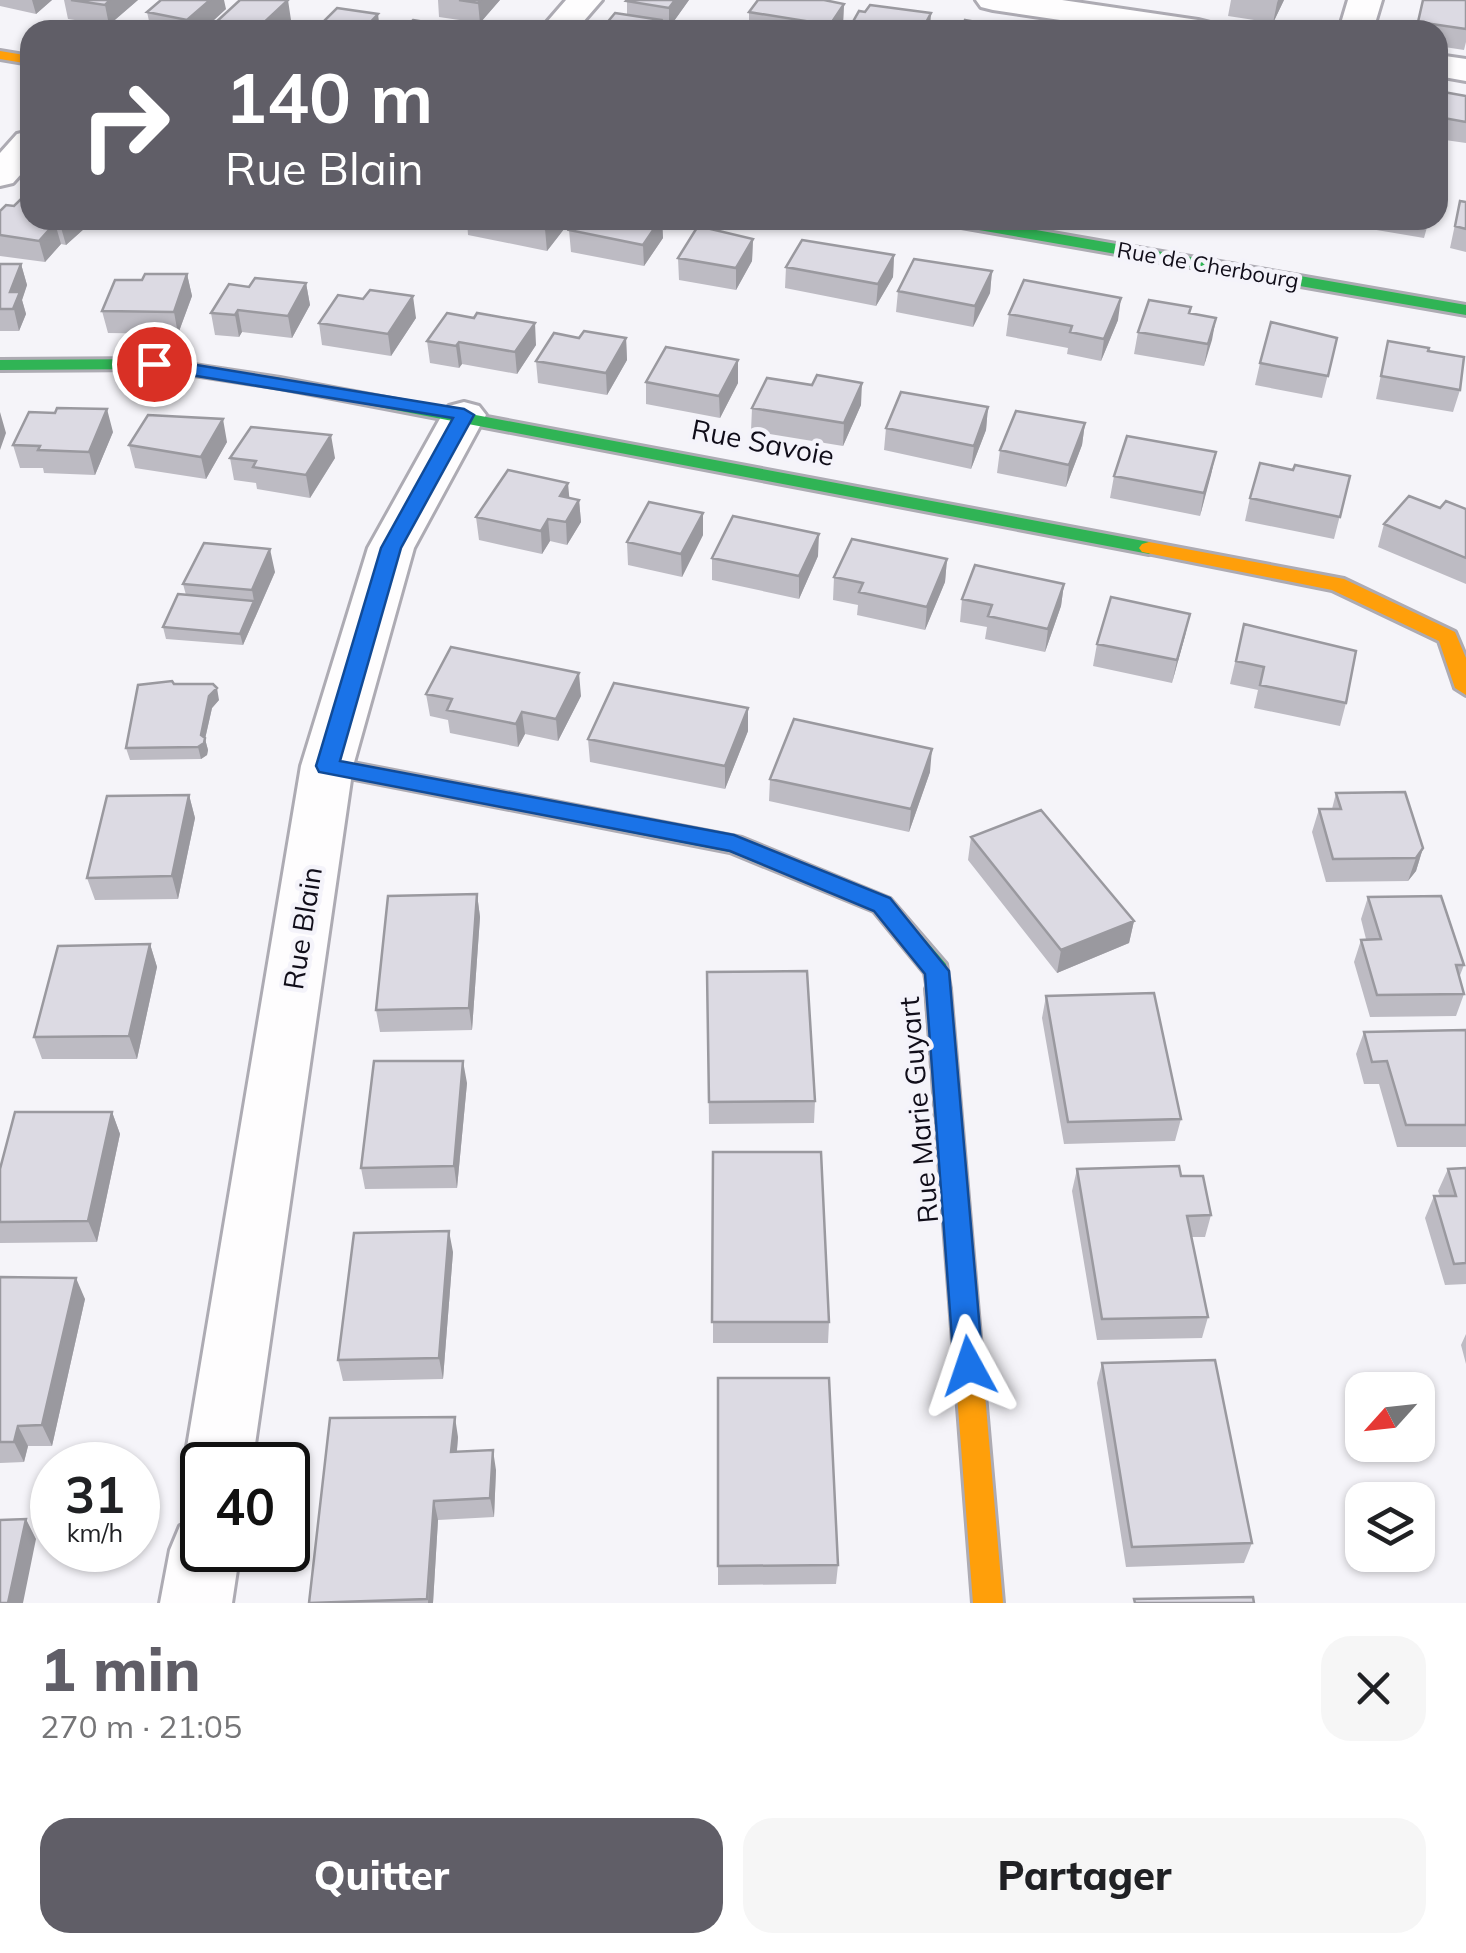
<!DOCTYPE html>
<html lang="fr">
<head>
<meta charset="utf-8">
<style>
	:root { --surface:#fff; --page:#f6f6f6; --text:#202124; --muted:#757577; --accent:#605e67 }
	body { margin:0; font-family:Mulish,sans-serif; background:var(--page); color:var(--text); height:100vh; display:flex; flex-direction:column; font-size:38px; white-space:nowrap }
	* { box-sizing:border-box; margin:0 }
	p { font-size:32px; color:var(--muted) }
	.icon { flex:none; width:55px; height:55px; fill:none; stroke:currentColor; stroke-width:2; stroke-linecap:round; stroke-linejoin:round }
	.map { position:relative; height:1603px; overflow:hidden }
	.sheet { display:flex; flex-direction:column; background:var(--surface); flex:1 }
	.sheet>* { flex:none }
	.hud { position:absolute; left:20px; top:20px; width:1428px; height:210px; border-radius:30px; box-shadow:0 2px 8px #0004; background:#605e67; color:#fff; overflow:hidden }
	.needle { width:65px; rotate:243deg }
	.controls { position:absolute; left:1345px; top:1372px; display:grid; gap:20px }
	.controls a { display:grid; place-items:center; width:90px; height:90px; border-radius:20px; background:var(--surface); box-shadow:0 2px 8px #0004; font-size:50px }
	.speed { position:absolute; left:30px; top:1442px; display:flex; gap:20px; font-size:50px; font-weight:700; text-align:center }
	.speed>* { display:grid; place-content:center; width:130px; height:130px; border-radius:50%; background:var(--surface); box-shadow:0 2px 8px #0004; line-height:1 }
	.speed small { font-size:25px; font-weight:400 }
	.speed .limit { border:5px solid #111; border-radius:15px; background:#fff; color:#111 }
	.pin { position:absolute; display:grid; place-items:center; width:85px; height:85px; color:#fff; margin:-42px; border:5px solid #fff; border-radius:50%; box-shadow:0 2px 10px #0007 }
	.me { position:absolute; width:110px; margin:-55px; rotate:355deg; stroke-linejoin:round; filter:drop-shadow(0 0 8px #0008) }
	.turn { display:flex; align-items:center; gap:35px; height:210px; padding:0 40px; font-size:45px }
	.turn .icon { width:130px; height:130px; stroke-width:2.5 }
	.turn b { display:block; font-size:70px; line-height:85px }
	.round { display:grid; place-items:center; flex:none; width:105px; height:105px; border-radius:30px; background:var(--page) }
	.headline { display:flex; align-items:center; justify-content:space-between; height:170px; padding:0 40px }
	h1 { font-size:60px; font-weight:800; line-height:75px; color:var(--accent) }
	.button { display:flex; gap:20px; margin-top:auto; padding:20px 40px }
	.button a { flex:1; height:115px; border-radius:30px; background:var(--accent); color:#fff; font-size:40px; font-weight:800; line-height:115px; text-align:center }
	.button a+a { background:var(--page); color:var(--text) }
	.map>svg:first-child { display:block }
</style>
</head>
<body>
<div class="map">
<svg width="1466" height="1603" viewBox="0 0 1466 1603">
	<rect width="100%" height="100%" fill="#f5f4f9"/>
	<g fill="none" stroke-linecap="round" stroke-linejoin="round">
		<defs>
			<path id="street" d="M566,0H602L576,30H540Z
				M976,0H1062L1198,20L1210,23L1215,30H1128L993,10L981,7Z
				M1348,0H1382L1373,30H1339Z
				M1438,55L1466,59V81L1438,76Z
				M30,131V164L13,183L0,186V153L17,134Z
				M464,402L479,406L486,415L414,548L353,766L252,1465H202V1491L194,1488L184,1465L301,766L368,548L442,415L449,406Z
				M202,1517V1550H240L232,1603H160L170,1550L180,1526Z"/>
			<path id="fast" d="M942,220H979L1466,305V315L950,225Z
				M154,359L280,378L1149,542L1159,548L1149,554L280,388L154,369L0,370V360Z
				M327,758L742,838L890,899L946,964L950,989L947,996H929L925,973L874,911L730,852L319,772L316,766Z"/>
			<path id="slow" d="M0,51L30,56V64L0,59Z
				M1149,542L1344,579L1455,632L1466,658V695L1455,688L1439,641L1332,590L1142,552L1139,548L1142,544Z
				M938,979L947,982L950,989L1003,1603H973L926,989L929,982Z"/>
		</defs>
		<use href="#street" stroke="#adabb3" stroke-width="6"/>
		<use href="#fast" stroke="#adabb3" stroke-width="6"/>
		<use href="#slow" stroke="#adabb3" stroke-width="6"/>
		<use href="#street" fill="#fefdfe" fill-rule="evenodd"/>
		<use href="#fast" fill="#30b455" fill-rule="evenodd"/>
		<use href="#slow" fill="#ff9f0a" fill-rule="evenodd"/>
	</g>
	<path fill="#bdbbc3" d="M0,0H52L36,14L0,6Z
		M64,0H138L109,25L68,19Z
		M438,0H500L480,23L439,17Z
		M627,0H689L669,28L661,27V30H601L627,14Z
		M1231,0H1284L1273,23L1228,16Z
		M1423,0H1466V42L1464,50L1438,46V30H1416Z
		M844,4L843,24L839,30H749V12Z
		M226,9L203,30H151L147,12Z
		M291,20L281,30H217L215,23Z
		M1438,91L1466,96V143L1438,139Z
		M1460,201L1466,202V252L1450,248Z
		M0,211L30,220H83L85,228L66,245L61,244L45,262L0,256Z
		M407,220H434L431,223Z
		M467,220H571L547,251L468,235Z
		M577,220H662L663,238L644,266L571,252L569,230Z
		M1342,220H1429L1424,238L1341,224Z
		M753,239L752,261L736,290L679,280L678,258Z
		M894,255L893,277L876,306L785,288L786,267Z
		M0,264H21L27,285L22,300L26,314L19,331H0Z
		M992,271L990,293L973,327L896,312L898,291Z
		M187,274L192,296L178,334L108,333L102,311L142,280Z
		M306,283L310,305L292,338L242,332L239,337L215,335L211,313L249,287Z
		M1190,313L1216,318L1204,366L1134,354L1138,332Z
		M1009,314L1118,320L1101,361L1067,354L1068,348L1006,336Z
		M416,318L391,356L322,345L319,323Z
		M579,338H626L627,360L607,395L538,383L536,361Z
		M1337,338L1322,398L1255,385L1260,363Z
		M427,341L536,345L517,374L462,364L459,368L430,363Z
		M1388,341L1428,351L1460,390L1453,412L1376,399Z
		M738,360V383L720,418L646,404V382Z
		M861,405L843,446L751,431L752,408Z
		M988,407L986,430L971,469L884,450L886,428Z
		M1085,423L1082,445L1066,487L997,473L1000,450Z
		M113,432L95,475L44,473L43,468H20L13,445Z
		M227,442L206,479L135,468L129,445Z
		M1216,452L1200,516L1110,498L1114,476Z
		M230,458H335L310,498L257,489L256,483L234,480Z
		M1293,470L1350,476L1334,539L1245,521L1250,498Z
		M570,498L579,500L581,522L567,545L550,541L542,554L479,540L476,517Z
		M1440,508L1466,509V584L1378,547L1384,524Z
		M703,535L682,577L628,565L627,542Z
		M818,556L799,599L712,580V558Z
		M947,559L945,582L925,630L857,615L858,605L833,600L834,577Z
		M275,572L243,645L166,639L163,627L186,595L183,584Z
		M1064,584L1061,606L1045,652L985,639L987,627L960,622L962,599Z
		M1190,614L1172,683L1093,666L1097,644Z
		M1244,624L1346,703L1340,726L1254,708L1258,690L1230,684Z
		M174,684L219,700L212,708L205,739L208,750L207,755L201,759L130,760L126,748Z
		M426,694L581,696L558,741L525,734L518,747L450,733L448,720L430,716Z
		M748,731L725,789L590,762L588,739Z
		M930,772L909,832L769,801L770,779Z
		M1336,793L1423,848L1416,871L1408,881L1326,882L1312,832L1319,809H1332Z
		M189,795L195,818L178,899L95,900L87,878Z
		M971,837L1134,921L1129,943L1057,973L968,860Z
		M477,894L480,917L472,1030L380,1032L376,1010Z
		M1368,897L1464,965L1459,978L1464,994L1456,1016L1370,1017L1354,962L1361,940L1366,939L1361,919Z
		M150,944L157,967L137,1059H42L34,1037Z
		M707,972L815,1101L814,1123L709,1124Z
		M1046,996L1181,1119L1175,1141L1064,1144L1042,1018Z
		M1466,1030V1147H1397L1379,1084H1364L1356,1054L1364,1032Z
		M467,1083L457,1188L365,1189L361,1168Z
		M112,1112L120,1134L97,1242L0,1243V1169Z
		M713,1152L829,1322L828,1343H713Z
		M1466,1168V1284L1445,1285L1425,1218L1434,1196H1440L1438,1191L1448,1169Z
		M1077,1169L1181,1176L1211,1215L1205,1237H1191L1208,1317L1202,1338L1097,1340L1072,1191Z
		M453,1252L443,1379L343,1381L338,1360Z
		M0,1277L85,1299L52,1446H28L24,1462L0,1463Z
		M1466,1334V1364L1461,1345Z
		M1102,1363L1252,1543L1244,1563L1126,1567L1097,1383Z
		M718,1378L838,1565L836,1584L718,1585Z
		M458,1437L457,1451L496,1470L494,1517L438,1520L433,1603H309Z"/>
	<path fill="#9a999f" d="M32,0H52L36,14Z
		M110,0H138L109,25L105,5Z
		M210,0H224L226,9L203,30H189L187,20Z
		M288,0L291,20L281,30H256Z
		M481,0H500L480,23L478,3Z
		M675,0H689L669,28V8Z
		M1278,0H1284L1273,23L1277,3Z
		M844,4L843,24L839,30H829L830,25Z
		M931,13L930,30H922Z
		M378,14L380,30H363Z
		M661,20V30H653Z
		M65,220H83L85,228L66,245L60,224Z
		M553,220H571L547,251L545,229Z
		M660,220H662L663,238L644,266L643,245Z
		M55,223L61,244L45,262L39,241Z
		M753,239L752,261L736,290V268Z
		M894,255L893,277L876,306L878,284Z
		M21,264L27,285L22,300L26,314L19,331L10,292Z
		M992,271L990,293L973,327L975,306Z
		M187,274L192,296L178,334L174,312Z
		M306,283L310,305L292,338L288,316Z
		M413,296L416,318L391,356L388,334Z
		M1121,298L1118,320L1101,361L1104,339Z
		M238,310L242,332L239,337L235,315Z
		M1216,318L1212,340L1204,366L1208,344Z
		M535,323L536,345L517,374L515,352Z
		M626,338L627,360L607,395L606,373Z
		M459,342L462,364L459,368L456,346Z
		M738,360V383L720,418L719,396Z
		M862,383L861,405L843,446L844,423Z
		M988,407L986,430L971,469L974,446Z
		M107,409L113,432L95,475L89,452Z
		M0,412L6,433L0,450Z
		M223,419L227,442L206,479L201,457Z
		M1085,423L1082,445L1066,487L1069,465Z
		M331,435L335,458L310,498L306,475Z
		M1216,452L1211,475L1200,516L1204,493Z
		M568,483L570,505L560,496Z
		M579,500L581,522L567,545L566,522Z
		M703,513V535L682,577L681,554Z
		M548,519L550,541L542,554L541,531Z
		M819,534L818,556L799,599V576Z
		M270,549L275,572L243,645L240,634L254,601L252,590Z
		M947,559L945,582L925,630L927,607Z
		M1064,584L1061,606L1045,652L1048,629Z
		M1190,614L1185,636L1172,683L1177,660Z
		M579,673L581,696L558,741L556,719Z
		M217,688L219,700L212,708L205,739L208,750L207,755L201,759L198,747L201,735L209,696Z
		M748,708V731L725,789V766Z
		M522,712L525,734L518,747L516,724Z
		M932,749L930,772L909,832L911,809Z
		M189,795L195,818L178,899L172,876Z
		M1423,848L1416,871L1408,881L1416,858Z
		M477,894L480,917L472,1030L469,1008Z
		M1134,921L1129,943L1057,973L1061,950Z
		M150,944L157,967L137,1059L129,1036Z
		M463,1061L467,1083L457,1188L454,1166Z
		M112,1112L120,1134L97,1242L88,1221Z
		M449,1231L453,1252L443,1379L439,1358Z
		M76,1278L85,1299L52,1446L42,1425Z
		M455,1417L458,1437L455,1472L451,1452Z
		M18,1426L28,1446L24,1462L14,1442Z
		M493,1450L496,1470L494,1517L490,1498Z
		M434,1501L438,1520L433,1603H428Z
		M26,1519L36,1539L23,1603H8Z"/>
	<path fill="#dcdae3" stroke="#9a999f" stroke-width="2.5" d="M71,0H110L105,5Z
		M161,0H210L187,20L147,12Z
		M240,0H288L256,30H245L215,23Z
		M459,0H481L478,3Z
		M627,0H675L669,8L626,1Z
		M758,0H824L844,4L830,25L749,12Z
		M1423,0H1466V29L1418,22Z
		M870,5L931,13L922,30H870L850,27L859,11L865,12Z
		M337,8L378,14L363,30H315Z
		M615,13L661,20L653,30H601Z
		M413,20L455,27L452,30H404Z
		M965,20L1021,30H959Z
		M1438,91L1466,96V122L1438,117Z
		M24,196L30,197V220H65L60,224L55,223L39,241L0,235V211L6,205L14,206Z
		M1460,201L1466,202V229L1455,226Z
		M499,220H553L545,229Z
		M577,220H660L643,245L569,230Z
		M698,226L753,239L736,268L678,258Z
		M802,240L894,255L878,284L786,267Z
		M914,259L992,271L975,306L898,291Z
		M0,264H21L10,292H20L13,309H0Z
		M145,274H187L174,312L102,311L115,280H142Z
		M255,278L306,283L288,316L238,310L235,315L211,313L229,284L249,287Z
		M1024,280L1121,298L1104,339L1070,332L1072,326L1009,314Z
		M370,290L413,296L388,334L319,323L338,295L363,299Z
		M1149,300L1191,307L1189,313L1216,318L1208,344L1138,332Z
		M447,313L474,318L477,313L535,323L515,352L459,342L456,346L427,341Z
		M1271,322L1337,338L1328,376L1260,363Z
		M584,331L626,338L606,373L536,361L554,333L579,338Z
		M1388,341L1429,348L1428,351L1464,357L1460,390L1381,376Z
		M666,347L738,360L719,396L646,382Z
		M817,375L862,383L844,423L752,408L767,378L812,385Z
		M901,392L988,407L974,446L886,428Z
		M57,408L107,409L89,452L38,450L40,446L13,445L29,412L55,413Z
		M1016,411L1085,423L1069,465L1000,450Z
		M148,415L223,419L201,457L129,445Z
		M251,427L331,435L306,475L253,467L256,461L230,458Z
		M1127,436L1216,452L1204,493L1114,476Z
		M1260,463L1293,470L1295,465L1350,476L1340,517L1250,498Z
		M508,470L568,483L560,496L579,500L566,522L548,519L541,531L476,517Z
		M1409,496L1440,508L1446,501L1466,509V558L1384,524Z
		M649,502L703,513L681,554L627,542Z
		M733,516L819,534L799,576L712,558Z
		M852,539L947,559L927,607L859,592L863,583L834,577Z
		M204,543L270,549L252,590L183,584Z
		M975,565L1064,584L1048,629L988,616L992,605L962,599Z
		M178,594L254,601L240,634L163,627Z
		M1111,597L1190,614L1177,660L1097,644Z
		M1244,624L1356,651L1346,703L1260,685L1264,667L1236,661Z
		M451,647L579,673L556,719L522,712L516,724L447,710L452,699L426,694Z
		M172,681L174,684H213L217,688L209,696L201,735L205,738L204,743L198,747L126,748L138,685Z
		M614,683L748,708L725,766L588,739Z
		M794,719L932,749L911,809L770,779Z
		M1405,792L1423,848L1416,858L1333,859L1319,809H1341L1336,793Z
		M189,795L172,876L87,878L107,796Z
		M1041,810L1134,921L1061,950L971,837Z
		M477,894L469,1008L376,1010L388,896Z
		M1441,896L1464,965H1456L1464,994L1377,995L1361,940L1381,939L1368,897Z
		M150,944L129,1036L34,1037L58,946Z
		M807,971L815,1101L709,1102L707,972Z
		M1154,993L1181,1119L1068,1122L1046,996Z
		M1466,1030V1125H1406L1387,1061L1372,1062L1364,1032Z
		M374,1061H463L454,1166L361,1168Z
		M15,1112H112L88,1221L0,1222V1169Z
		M713,1152H821L829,1322H712Z
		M1179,1166L1181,1176H1203L1211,1215L1187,1216L1208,1317L1102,1319L1077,1169Z
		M1466,1168V1263L1454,1264L1434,1196H1456L1448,1169Z
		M449,1231L439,1358L338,1360L354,1233Z
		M0,1277L76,1278L42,1425L18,1426L14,1442H0Z
		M1215,1360L1252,1543L1132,1547L1102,1363Z
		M718,1378H829L838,1565L718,1566Z
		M455,1417L451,1452L493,1450L490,1498L434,1501L427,1599L309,1603L330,1418Z
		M26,1519L8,1603H0V1520Z
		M1253,1597L1254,1603H1135L1134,1599Z"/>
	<path fill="#1a73e8" stroke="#114b97" stroke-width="2.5" d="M154,358L464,409L474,415L401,548L340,761L734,835L890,898L949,971L983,1366L979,1375L969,1379L959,1375L954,1366L925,974L874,911L730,851L319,772L316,766L381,548L453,418L148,368L145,364Z"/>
	<g text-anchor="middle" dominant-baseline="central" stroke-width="9" stroke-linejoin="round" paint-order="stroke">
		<g font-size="22" fill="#100d19" stroke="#f4f3fa">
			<text transform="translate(1208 265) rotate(10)">Rue de Cherbourg</text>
		</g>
		<g font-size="28" fill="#100d19" stroke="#f4f3fa">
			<text transform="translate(763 442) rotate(11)">Rue Savoie</text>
			<text transform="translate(302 928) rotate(-81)">Rue Blain</text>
			<text transform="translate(918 1110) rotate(-95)">Rue Marie Guyart</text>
		</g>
	</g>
</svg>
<div class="controls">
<a><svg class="needle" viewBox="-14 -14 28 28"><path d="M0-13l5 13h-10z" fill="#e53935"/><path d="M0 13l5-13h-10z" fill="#757577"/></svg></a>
<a><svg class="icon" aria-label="layers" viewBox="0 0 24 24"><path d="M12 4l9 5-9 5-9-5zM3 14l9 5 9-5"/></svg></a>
</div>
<div class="speed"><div>31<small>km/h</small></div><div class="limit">40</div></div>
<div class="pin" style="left:154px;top:364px;background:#d93025"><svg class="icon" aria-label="arrive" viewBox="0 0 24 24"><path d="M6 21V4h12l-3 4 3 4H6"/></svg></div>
<svg class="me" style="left:969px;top:1366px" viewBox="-20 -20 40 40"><path d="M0-17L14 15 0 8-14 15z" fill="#1a73e8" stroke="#fff" stroke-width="4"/></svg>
<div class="hud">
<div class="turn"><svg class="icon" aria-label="right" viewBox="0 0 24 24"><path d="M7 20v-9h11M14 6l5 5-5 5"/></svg><div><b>140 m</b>Rue Blain</div></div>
</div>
</div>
<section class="sheet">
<div class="headline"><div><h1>1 min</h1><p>270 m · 21:05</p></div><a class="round"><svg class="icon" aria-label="close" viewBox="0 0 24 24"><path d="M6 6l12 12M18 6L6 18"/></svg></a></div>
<div class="button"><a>Quitter</a><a>Partager</a></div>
</section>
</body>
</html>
